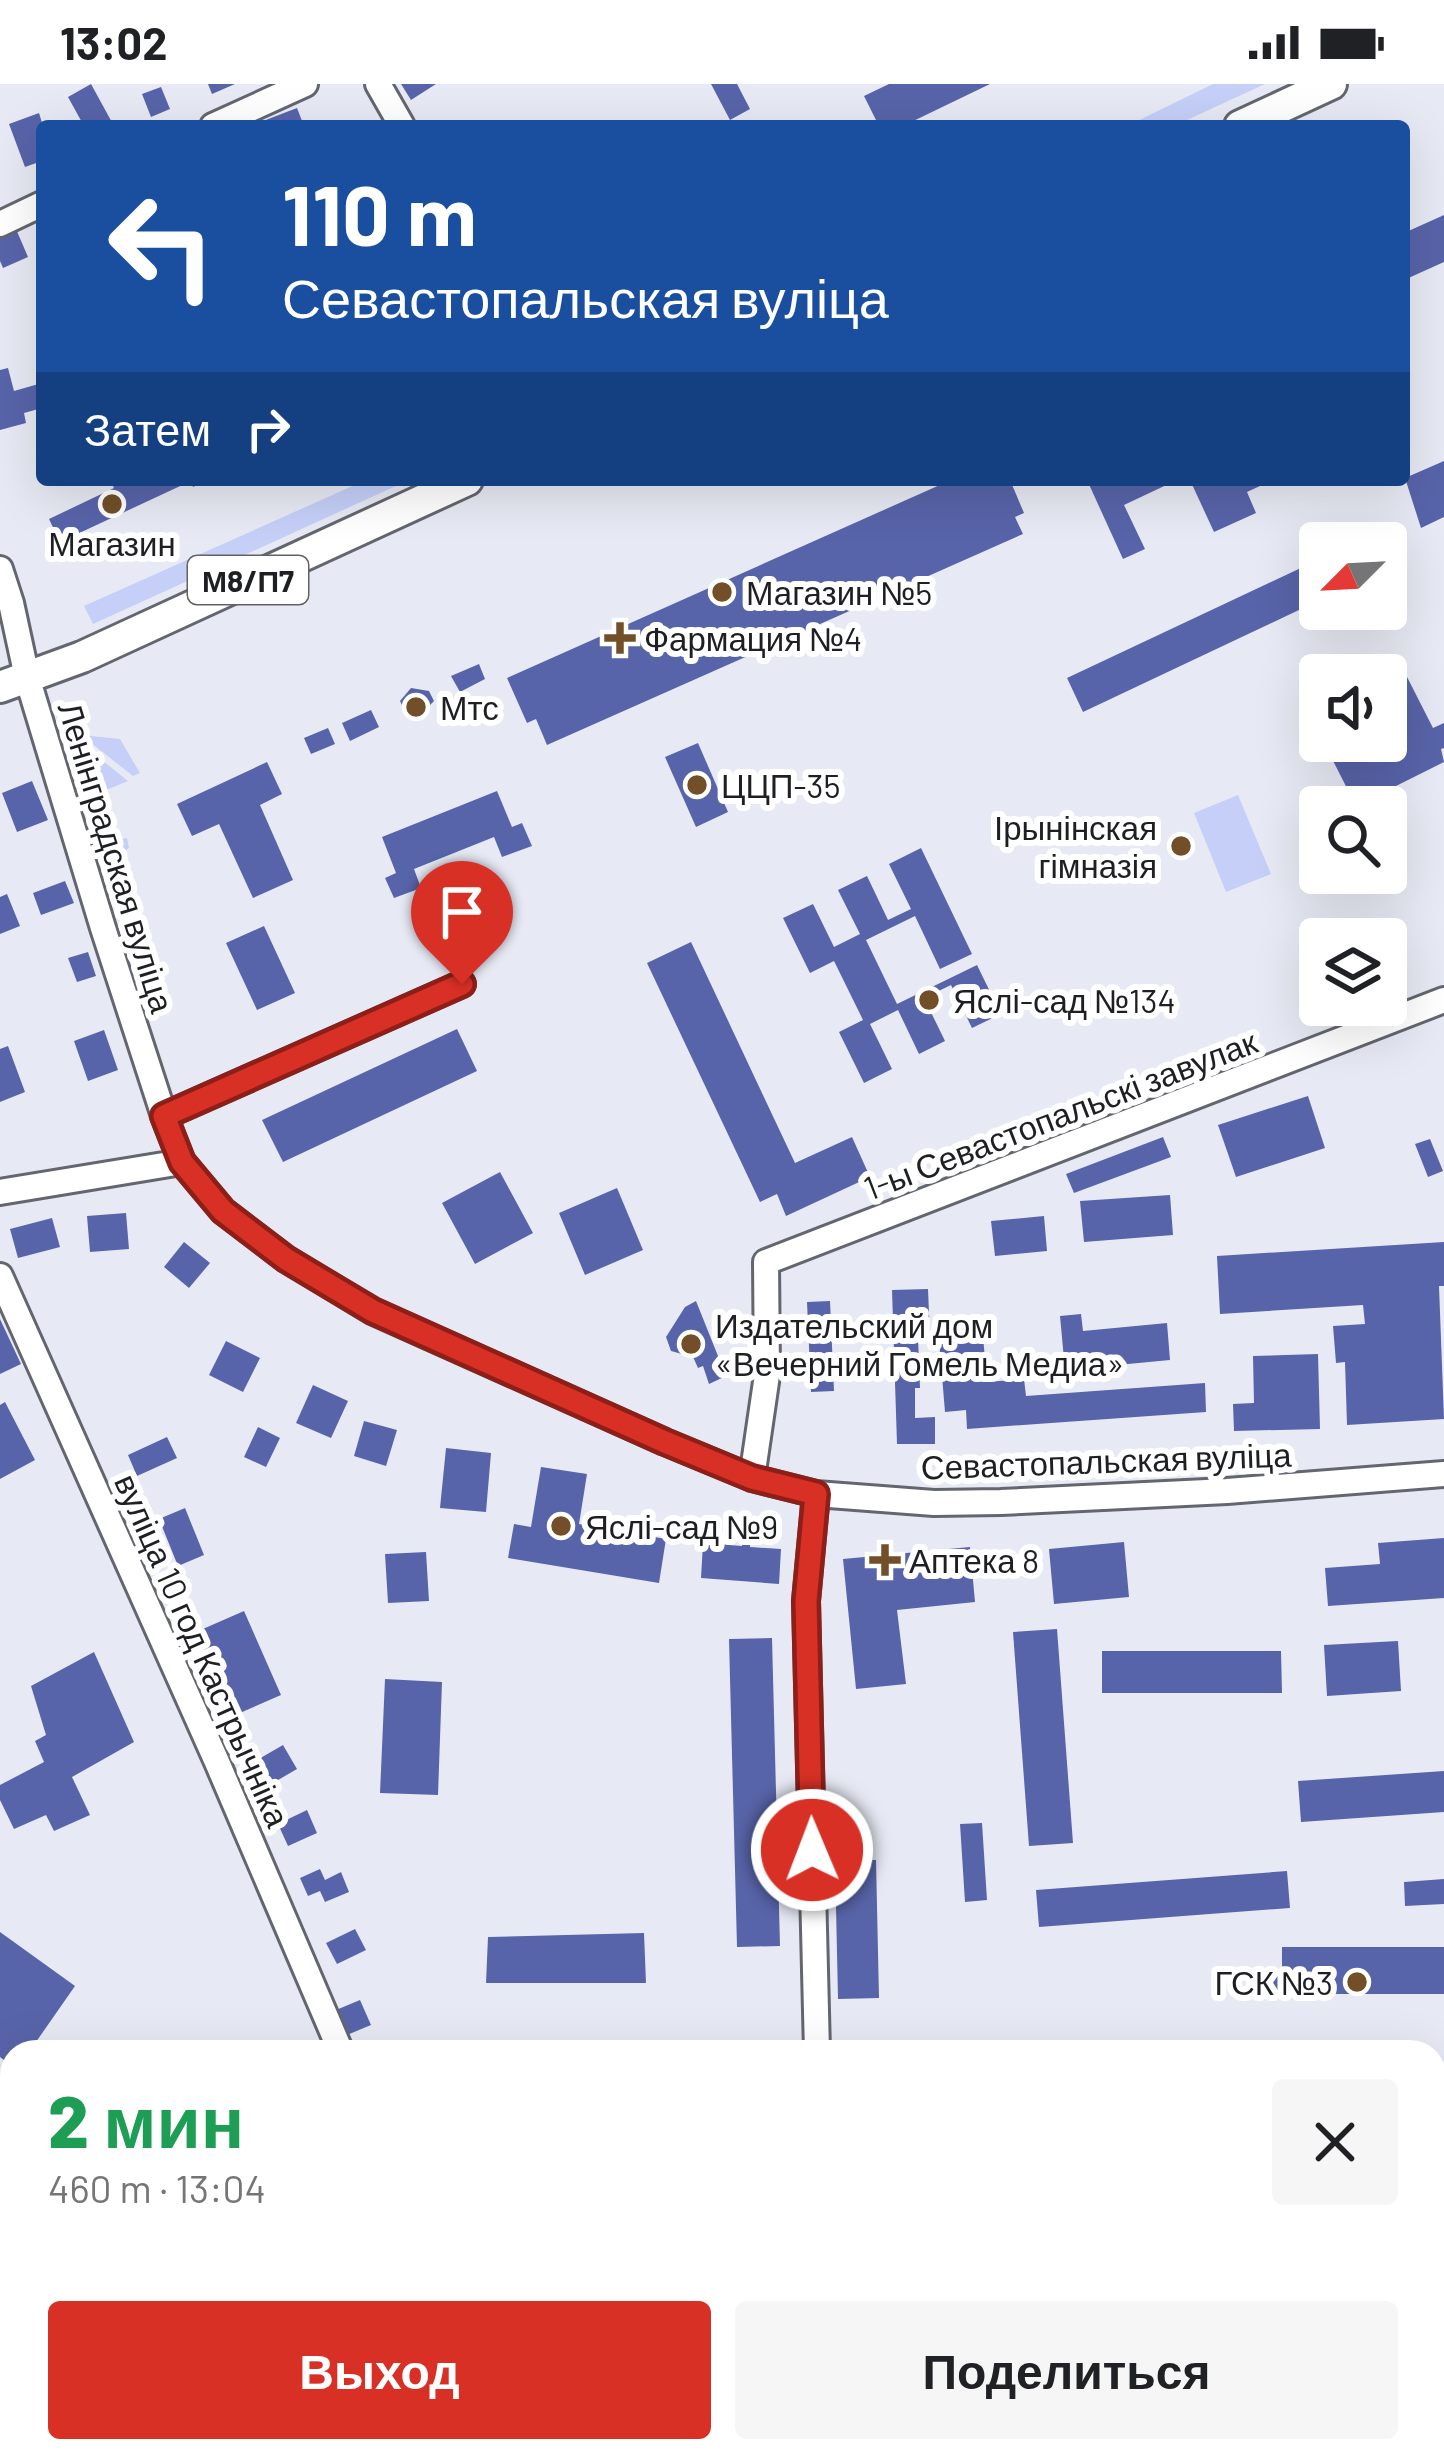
<!DOCTYPE html>
<html lang="ru">
<head>
<meta charset="utf-8">
<style>
	:root { --surface:#fff; --page:#f6f6f6; --text:#202124; --muted:#757577; --accent:#d93025 }
	body { margin:0; font-family:Barlow,sans-serif; background:var(--page); color:var(--text); height:100vh; display:flex; flex-direction:column; font-size:45px; white-space:nowrap }
	* { box-sizing:border-box; margin:0 }
	p { font-size:39px; color:var(--muted) }
	.icon { flex:none; width:66px; height:66px; fill:none; stroke:currentColor; stroke-width:2; stroke-linecap:round; stroke-linejoin:round }
	.map { position:relative; flex:1; overflow:hidden }
	.sheet { position:absolute; left:0px; top:1956px; width:1446px; height:423px; display:flex; flex-direction:column; background:var(--surface); border-radius:36px 36px 0 0; box-shadow:0 12px 48px #0002 }
	.sheet>* { flex:none }
	.banner { position:absolute; left:36px; top:36px; width:1374px; height:366px; border-radius:12px; box-shadow:0 12px 48px #0002; background:#1a4fa0; color:#fff; overflow:hidden }
	.needle { width:78px; rotate:246deg }
	.tools { position:absolute; left:1299px; top:438px; display:grid; gap:24px }
	.tools a { display:grid; place-items:center; width:108px; height:108px; border-radius:12px; background:var(--surface); box-shadow:0 12px 48px #0002; font-size:60px }
	.pin { position:absolute; display:grid; place-items:center; width:102px; height:102px; color:#fff; margin:-123px -51px; border-radius:50% 50% 50% 0; rotate:-45deg; box-shadow:0 0 12px #0007 }
	.pin .icon { rotate:45deg }
	.me { position:absolute; width:132px; margin:-66px; rotate:359deg; stroke-linejoin:round; filter:drop-shadow(0 0 9px #0008) }
	.turn { display:flex; align-items:center; gap:42px; height:252px; padding:0 48px; font-size:54px }
	.turn .icon { width:156px; height:156px; stroke-width:2.5 }
	.turn b { display:block; font-size:84px; line-height:102px }
	.then { display:flex; align-items:center; height:114px; padding:0 48px; background:#0003; gap:24px; font-size:45px }
	.round { display:grid; place-items:center; flex:none; width:126px; height:126px; border-radius:12px; background:var(--page) }
	.head { display:flex; align-items:center; justify-content:space-between; height:204px; padding:0 48px }
	h1 { font-size:72px; font-weight:800; line-height:90px; color:#1e9e55 }
	.action { display:flex; gap:24px; margin-top:auto; padding:24px 48px }
	.action a { flex:1; height:138px; border-radius:12px; background:var(--accent); color:#fff; font-size:48px; font-weight:800; line-height:138px; text-align:center }
	.action a+a { background:var(--page); color:var(--text) }
	.status { display:flex; justify-content:space-between; align-items:center; height:84px; padding:0 60px; background:var(--surface); direction:ltr }
	.status svg { height:33px; fill:currentColor }
	.map>svg:first-child { display:block }
</style>
</head>
<body>
<div class="status"><b>13:02</b><svg viewBox="0 0 49 12"><path d="M0 12V9h3v3zM5 12V6h3v6zM10 12V3h3v9zM15 12V0h3v12zM26 1h20v11H26zM47 4h2v5h-2z"/></svg></div>
<div class="map">
<svg width="1444" height="2377" viewBox="0 0 1444 2377">
	<rect width="100%" height="100%" fill="#e7eaf4"/>
	<path fill="#c5cff8" d="M1213,0H1265L1174,42H1127Z
		M366,396H409L93,540L84,522Z
		M81,651L120,655L140,689L133,692Z
		M72,652L128,697L99,709L117,756L127,754L129,764C122,770 114,767 106,761L74,672Z
		M1238,711L1271,790L1226,808L1194,729Z"/>
	<path fill="#5864a9" d="M91,0L114,42H84L68,13Z
		M208,0H235L212,10Z
		M401,0H436L411,16Z
		M711,0H737L750,25L730,36Z
		M889,0H990L903,42H879L864,12Z
		M161,3L170,25L151,33L142,10Z
		M297,24L304,42H250Z
		M39,29L43,42L42,77L25,83L9,40Z
		M1444,131V178L1404,196V149Z
		M16,145L28,173L3,184L0,177V152Z
		M8,284L14,307L42,299V324L24,329L26,339L0,346V286Z
		M1444,377V433L1421,444L1405,394Z
		M110,396H208L193,403L191,397L60,458L49,435L114,404Z
		M951,396H1010L1024,429L1015,433L1023,450L547,661L536,635L527,639L507,594Z
		M1087,396H1177L1124,421L1145,465L1123,475Z
		M1190,396H1257L1260,402L1247,408L1256,429L1214,448Z
		M1320,475V516L1083,628L1067,594Z
		M479,580L485,595L460,608L451,592Z
		M1404,587L1433,644L1444,639V664L1441,665L1444,678L1356,722L1323,657H1386V596Z
		M411,604L429,607L434,617L423,628L407,632L400,617Z
		M371,626L379,643L350,657L342,639Z
		M328,644L335,660L311,670L304,654Z
		M698,659L728,728L696,743L665,673Z
		M267,678L282,710L260,721L293,796L253,814L219,740L192,752L177,720Z
		M32,697L48,736L17,748L2,709Z
		M497,707L512,743L522,739L532,762L502,773L494,753L414,785L421,804L394,814L385,794L396,789L382,753Z
		M921,764L972,870L940,885L915,832L866,856L897,920L977,881L1001,930L972,944L951,901L924,914L945,957L919,970L898,926L870,940L892,985L864,999L839,948L863,936L834,877L810,889L783,834L813,820L834,863L860,850L838,806L867,792L888,836L911,825L889,780Z
		M65,797L74,819L41,831L33,809Z
		M7,810L20,842L0,850V813Z
		M264,842L295,909L257,926L226,859Z
		M691,858L795,1079L852,1053L870,1093L786,1132L777,1110L760,1118L647,879Z
		M88,868L96,892L77,898L68,874Z
		M457,945L477,987L283,1078L262,1036Z
		M104,946L118,986L88,997L74,957Z
		M8,962L25,1008L0,1018V965Z
		M1308,1012L1325,1064L1236,1093L1218,1041Z
		M1163,1053L1171,1073L1074,1109L1066,1090Z
		M1430,1055L1443,1087L1428,1093L1415,1060Z
		M500,1088L533,1149L475,1180L442,1119Z
		M617,1104L643,1166L585,1191L559,1129Z
		M1170,1111L1173,1151L1084,1158L1080,1117Z
		M126,1129L129,1165L90,1168L87,1132Z
		M1044,1132L1047,1167L995,1172L991,1137Z
		M52,1134L60,1163L18,1174L10,1145Z
		M184,1158L210,1179L189,1204L164,1183Z
		M1444,1158V1202H1439L1444,1335L1347,1341L1345,1278L1336,1279L1333,1242L1365,1240L1363,1221L1220,1230L1217,1172Z
		M928,1205L930,1253L918,1254L920,1304H915V1334L935,1333V1360H897L892,1206Z
		M696,1217L726,1292L709,1300L703,1282L698,1284L690,1266L682,1270L671,1267L666,1253L685,1223Z
		M830,1217L834,1307L811,1308L807,1218Z
		M1081,1230L1083,1247L1167,1239L1170,1276L1065,1286L1060,1232Z
		M0,1235L21,1280L0,1290Z
		M982,1241L987,1298L1024,1295L1026,1312L1205,1299L1206,1328L967,1345L966,1326L945,1328L938,1244Z
		M226,1257L260,1274L243,1308L209,1291Z
		M1318,1270L1320,1345L1234,1347L1233,1320L1254,1319L1253,1272Z
		M313,1301L348,1317L331,1354L296,1339Z
		M5,1318L35,1376L0,1395V1321Z
		M364,1337L397,1346L386,1382L354,1372Z
		M258,1343L280,1354L266,1383L244,1373Z
		M167,1353L177,1374L137,1392L128,1371Z
		M446,1364L491,1369L486,1428L440,1424Z
		M541,1383L587,1390L579,1440L666,1455L659,1499L508,1474L514,1440L531,1443Z
		M185,1424L204,1471L178,1482L159,1435Z
		M1444,1454V1514L1328,1522L1325,1484L1380,1480L1378,1459Z
		M742,1458L750,1459V1463L781,1465L779,1500L701,1494L703,1459L742,1462Z
		M1124,1458L1129,1513L1054,1520L1049,1465Z
		M970,1463L975,1518L897,1526L906,1600L856,1605L843,1475Z
		M426,1468L429,1517L388,1519L385,1470Z
		M244,1527L281,1611L233,1632L196,1548Z
		M1057,1545L1073,1759L1029,1762L1013,1548Z
		M772,1554L780,1862L737,1863L729,1555Z
		M1398,1557L1401,1607L1327,1612L1324,1561Z
		M1102,1567H1281L1282,1609H1102Z
		M94,1568L134,1658L72,1693L90,1731L54,1747L46,1731L14,1745L0,1716V1701L44,1678L35,1657L46,1651L31,1602Z
		M385,1595L442,1598L438,1711L380,1709Z
		M283,1661L297,1685L266,1703L252,1679Z
		M1444,1687V1728L1301,1738L1298,1697Z
		M307,1726L317,1749L288,1762L278,1740Z
		M982,1739L987,1816L965,1818L960,1740Z
		M876,1776L879,1914L838,1915L835,1777Z
		M320,1785L325,1796L341,1788L349,1808L325,1818L320,1807L308,1812L300,1794Z
		M1287,1787L1290,1824L1039,1843L1036,1806Z
		M1444,1795V1820L1405,1822L1404,1798Z
		M355,1845L366,1866L337,1880L326,1859Z
		M0,1848L75,1902L29,1968H12V1982L0,1973Z
		M644,1849L646,1899H486L488,1853Z
		M1282,1863H1444V1910H1269V1886H1282Z
		M360,1916L371,1941L347,1951L336,1926Z
		M0,2017L12,2025V2080L0,2072Z
		M1434,2131L1444,2132V2216H1434Z
		M0,2262L12,2271V2367H143L156,2377H0Z
		M549,2367H590L591,2377H550Z
		M616,2367H652V2377H617Z
		M1236,2367H1285L1290,2377H1241Z
		M1333,2367H1402L1406,2377H1338Z"/>
	<g fill="none" stroke-linecap="round" stroke-linejoin="round">
		<defs>
			<path id="minor" d="M378,0L402,42
				M213,42L305,0
				M0,140L42,120
				M0,485L11,519L27,593L103,844L164,1032L182,1078L223,1127L286,1175L372,1227L665,1358L752,1394L816,1410L934,1419L1001,1418L1227,1407L1444,1390
				M164,1032L462,900
				M0,1108L182,1078
				M0,1192L217,1678L341,1968
				M752,1394L767,1291L766,1178L1444,916
				M816,1410L806,1517L817,1968
				M1434,2090H1444"/>
			<path id="major" d="M1240,42L1331,0
				M0,603L82,573L467,396"/>
		</defs>
		<use href="#minor" stroke="#64666f" stroke-width="30"/>
		<use href="#major" stroke="#64666f" stroke-width="36"/>
		<use href="#minor" stroke="#fff" stroke-width="24"/>
		<use href="#major" stroke="#fff" stroke-width="30"/>
		<path stroke="#38393e" stroke-width="6" stroke-dasharray="6 12" stroke-linecap="butt" d="M0,2187L12,2196
			M0,2212L12,2221
			M201,2367L213,2377"/>
	</g>
	<g fill="none" stroke-linecap="round" stroke-linejoin="round">
		<defs>
			<path id="route" d="M462,900L164,1032L182,1078L223,1127L286,1175L373,1227L665,1358L752,1394L816,1410L806,1517L812,1766"/>
		</defs>
		<use href="#route" stroke="#8d1f18" stroke-width="30"/>
		<use href="#route" stroke="#d93025" stroke-width="21"/>
	</g>
	<g fill="#724f28" stroke="#fff" stroke-width="4.5">
		<circle cx="112" cy="420" r="12"/>
		<circle cx="722" cy="508" r="12"/>
		<path d="M614 536h12v12h12v12h-12v12h-12v-12h-12v-12h12z"/>
		<circle cx="416" cy="623" r="12"/>
		<circle cx="697" cy="701" r="12"/>
		<circle cx="1181" cy="762" r="12"/>
		<circle cx="929" cy="916" r="12"/>
		<circle cx="691" cy="1260" r="12"/>
		<circle cx="561" cy="1442" r="12"/>
		<path d="M879 1458h12v12h12v12h-12v12h-12v-12h-12v-12h12z"/>
		<circle cx="1357" cy="1898" r="12"/>
	</g>
	<g text-anchor="middle" dominant-baseline="central" stroke-width="12" stroke-linejoin="round" paint-order="stroke">
		<rect fill="#fff" stroke="#626265" stroke-width="3" x="188" y="472" width="120" height="48" rx="9"/>
		<g font-size="30" font-weight="bold" fill="#1e1f23">
			<text x="248" y="496">М8/П7</text>
		</g>
		<g font-size="33" fill="#1e1f23" stroke="#fff" text-anchor="start">
			<text x="112" y="459" text-anchor="middle">Магазин</text>
			<text x="746" y="508">Магазин №5</text>
			<text x="644" y="554">Фармация №4</text>
			<text x="440" y="623">Мтс</text>
			<text x="721" y="701">ЦЦП-35</text>
			<text x="1157" y="743" text-anchor="end">Ірынінская<tspan x="1157" dy="38">гімназія</tspan></text>
			<text x="953" y="916">Яслі-сад №134</text>
			<text x="715" y="1241">Издательский дом<tspan x="715" dy="38">«Вечерний Гомель Медиа»</tspan></text>
			<text x="585" y="1442">Яслі-сад №9</text>
			<text x="909" y="1476">Аптека 8</text>
			<text x="1333" y="1898" text-anchor="end">ГСК №3</text>
		</g>
		<g font-size="33" fill="#1e1f23" stroke="#fff">
			<text transform="translate(117 773) rotate(73)">Ленінградская вуліца</text>
			<text transform="translate(1060 1030) rotate(-21)">1-ы Севастопальскі завулак</text>
			<text transform="translate(1106 1376) rotate(-2)">Севастопальская вуліца</text>
			<text transform="translate(203 1566) rotate(66)">вуліца 10 год Кастрычніка</text>
		</g>
	</g>
</svg>
<div class="tools">
<a><svg class="needle" viewBox="-14 -14 28 28"><path d="M0-13l5 13h-10z" fill="#e53935"/><path d="M0 13l5-13h-10z" fill="#757577"/></svg></a>
<a><svg class="icon" aria-label="sound" viewBox="0 0 24 24"><path d="M4 9h4l5-4v14l-5-4H4zM17 9q2 3 0 6"/></svg></a>
<a><svg class="icon" aria-label="search" viewBox="0 0 24 24"><circle cx="10" cy="10" r="6"/><path d="M15 15l6 6"/></svg></a>
<a><svg class="icon" aria-label="layers" viewBox="0 0 24 24"><path d="M12 4l9 5-9 5-9-5zM3 14l9 5 9-5"/></svg></a>
</div>
<div class="pin" style="left:462px;top:900px;background:#d93025"><svg class="icon" aria-label="arrive" viewBox="0 0 24 24"><path d="M6 21V4h12l-3 4 3 4H6"/></svg></div>
<svg class="me" style="left:812px;top:1766px" viewBox="-20 -20 40 40"><circle r="17" fill="#d93025" stroke="#fff" stroke-width="3"/><path d="M0-11L8 9 0 5-8 9z" fill="#fff"/></svg>
<div class="banner">
<div class="turn"><svg class="icon" aria-label="left" viewBox="0 0 24 24"><path d="M17 20v-9H6M10 6l-5 5 5 5"/></svg><div><b>110 m</b>Севастопальская вуліца</div></div>
<div class="then">Затем<svg class="icon" aria-label="right" viewBox="0 0 24 24"><path d="M7 20v-9h11M14 6l5 5-5 5"/></svg></div>
</div>
<section class="sheet">
<div class="head"><div><h1>2 мин</h1><p>460 m · 13:04</p></div><a class="round"><svg class="icon" aria-label="close" viewBox="0 0 24 24"><path d="M6 6l12 12M18 6L6 18"/></svg></a></div>
<div class="action"><a>Выход</a><a>Поделиться</a></div>
</section>
</div>
</body>
</html>
